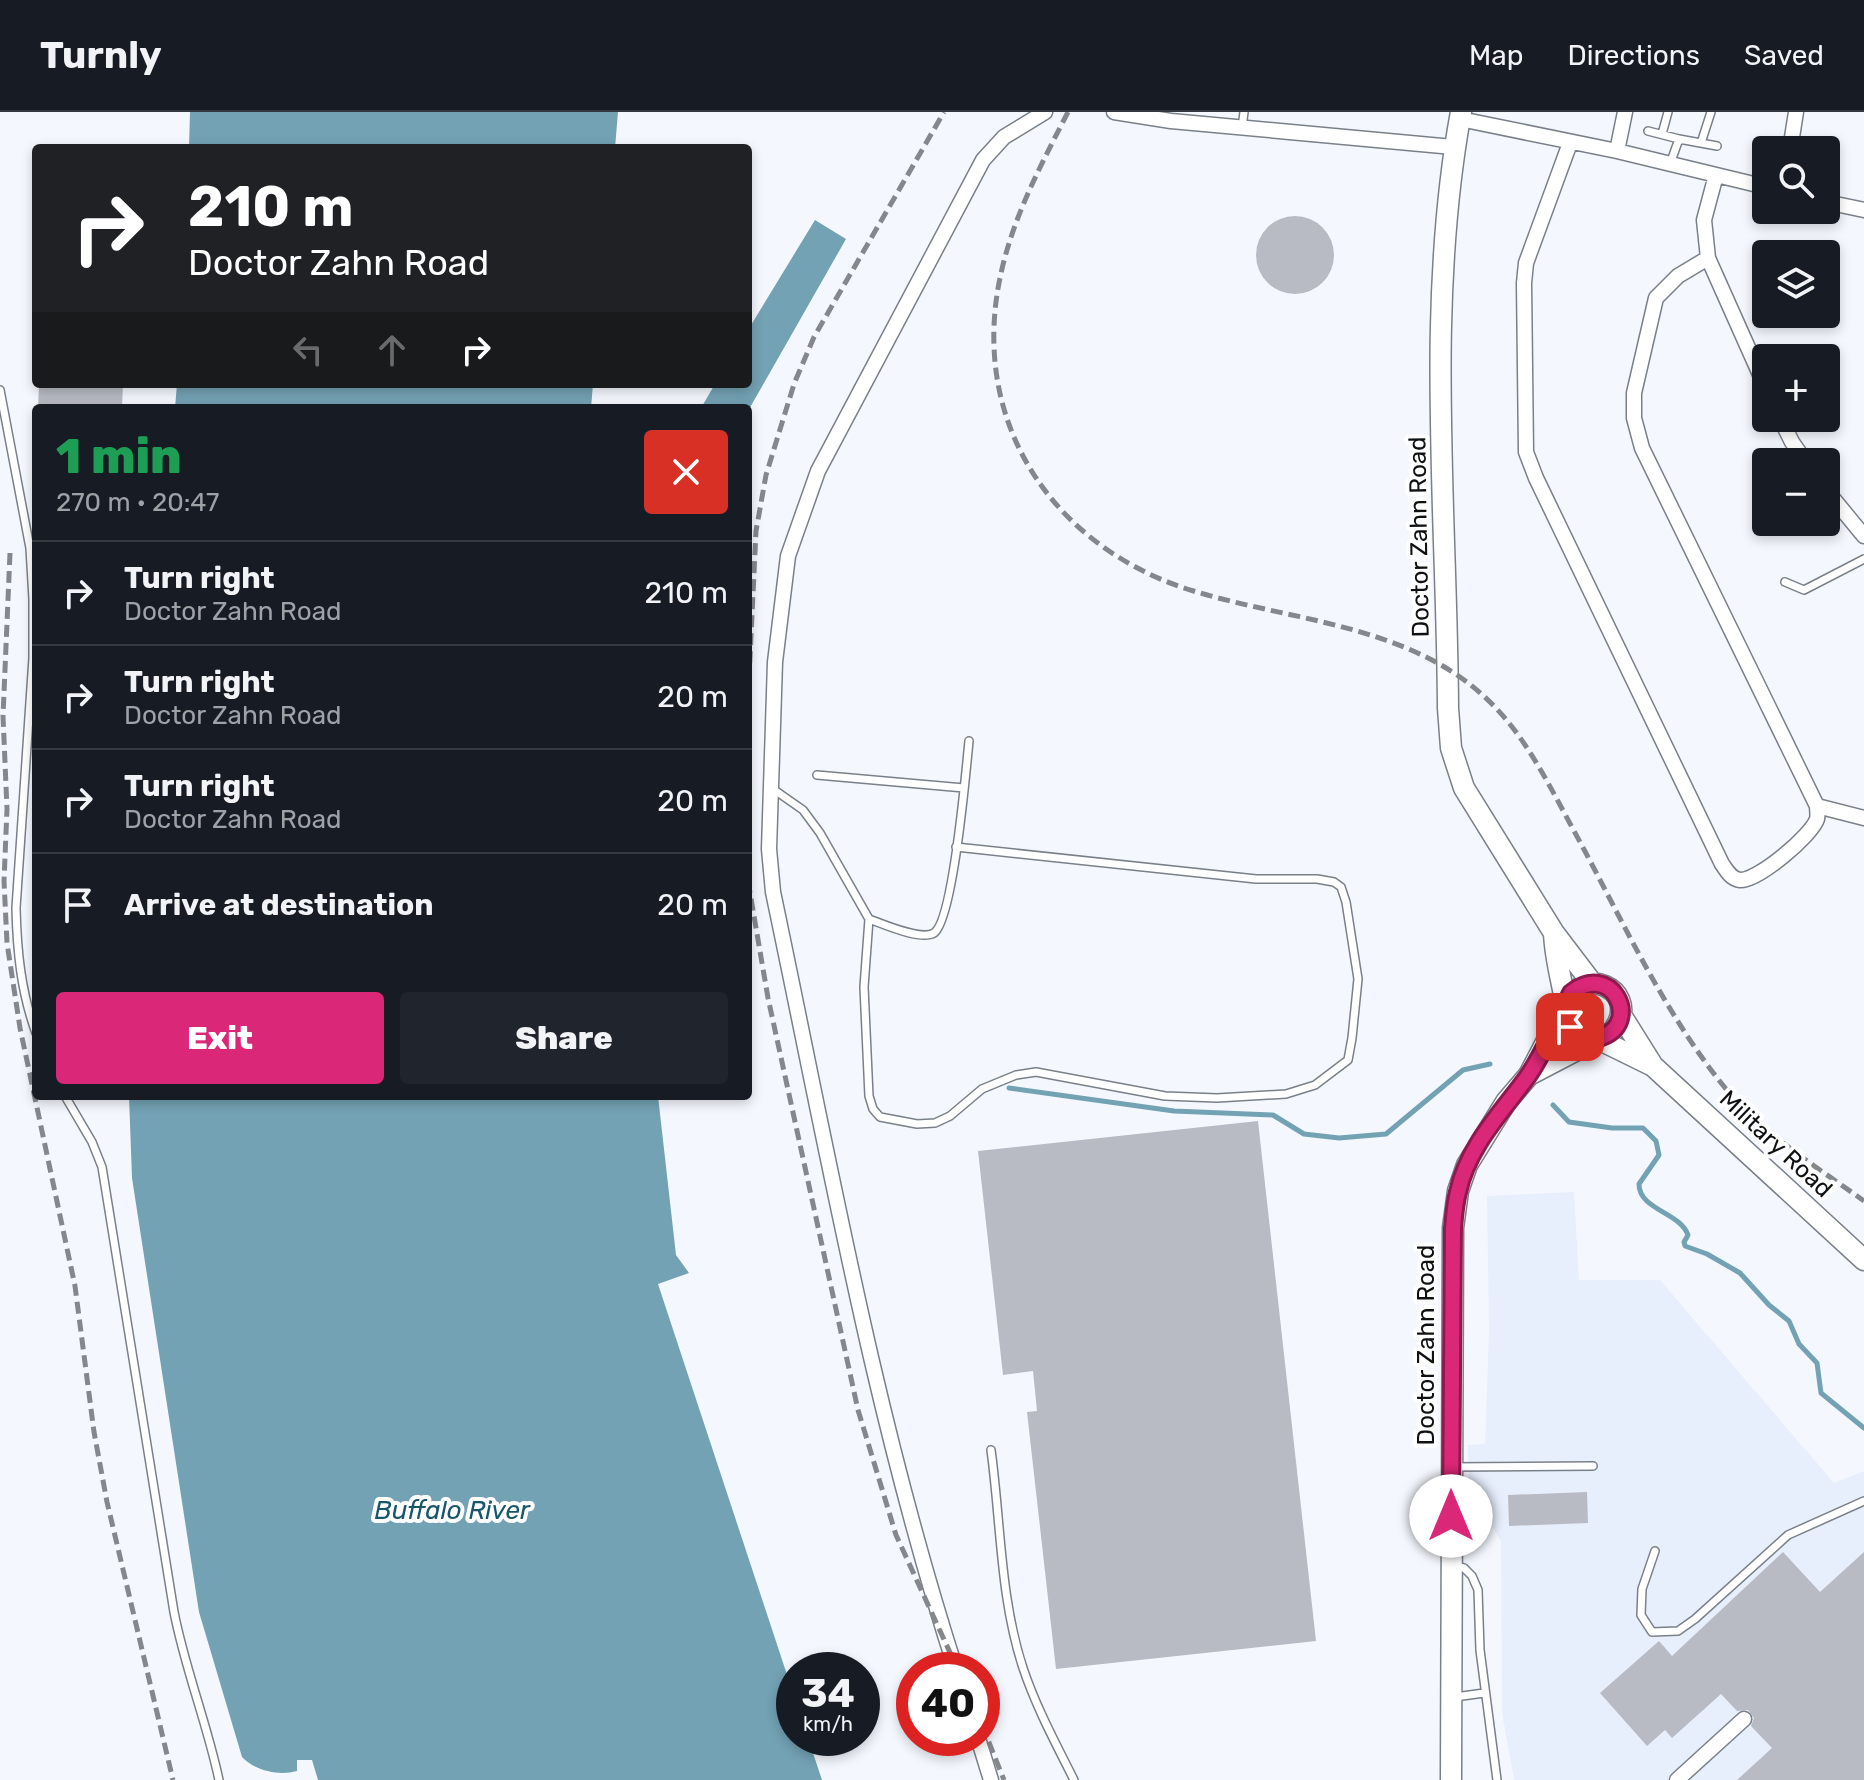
<!DOCTYPE html>
<html lang="en">
<head>
<meta charset="utf-8">
<style>
	:root { --surface:#171b24; --page:#20242c; --text:#f1f3f6; --muted:#9ea1a6; --line:#363941; --accent:#db2777 }
	body { margin:0; font-family:Rubik,sans-serif; background:var(--page); color:var(--text); height:100vh; display:flex; flex-direction:column; font-size:30px; white-space:nowrap }
	* { box-sizing:border-box; margin:0 }
	p { font-size:26px; color:var(--muted) }
	.icon { flex:none; width:44px; height:44px; fill:none; stroke:currentColor; stroke-width:2; stroke-linecap:round; stroke-linejoin:round }
	.map { position:relative; flex:1; overflow:hidden }
	.sheet { position:absolute; left:32px; top:292px; width:720px; height:696px; display:flex; flex-direction:column; background:var(--surface); border-radius:8px; box-shadow:0 4px 12px #0003 }
	.sheet>* { flex:none }
	.banner { position:absolute; left:32px; top:32px; width:720px; height:244px; border-radius:8px; box-shadow:0 4px 12px #0003; background:#202124; color:#fff; overflow:hidden }
	.fabs { position:absolute; left:1752px; top:24px; display:grid; gap:16px }
	.fabs a { display:grid; place-items:center; width:88px; height:88px; border-radius:8px; background:var(--surface); box-shadow:0 4px 12px #0003; font-size:40px }
	.speed { position:absolute; left:776px; top:1540px; display:flex; gap:16px; font-size:40px; font-weight:700; text-align:center }
	.speed>* { display:grid; place-content:center; width:104px; height:104px; border-radius:50%; background:var(--surface); box-shadow:0 4px 12px #0003; line-height:1 }
	.speed small { font-size:20px; font-weight:400 }
	.speed .limit { border:12px solid #d22; background:#fff; color:#111 }
	.pin { position:absolute; display:grid; place-items:center; width:68px; height:68px; color:#fff; margin:-34px; border-radius:16px; box-shadow:0 4px 12px #0006 }
	.me { position:absolute; width:88px; margin:-44px; rotate:0deg; stroke-linejoin:round; filter:drop-shadow(0 0 6px #0008) }
	.turn { display:flex; align-items:center; gap:28px; height:168px; padding:0 24px; font-size:36px }
	.turn .icon { width:104px; height:104px; stroke-width:2.5 }
	.turn b { display:block; font-size:56px; line-height:68px }
	.lanes { display:flex; align-items:center; height:76px; padding:0 24px; background:#0003; justify-content:center; gap:40px; direction:ltr }
	.lanes .off { opacity:.35 }
	.round { display:grid; place-items:center; flex:none; width:84px; height:84px; border-radius:8px; background:var(--page) }
	.summary { display:flex; align-items:center; justify-content:space-between; height:136px; padding:0 24px }
	h1 { font-size:48px; font-weight:800; line-height:60px; color:#1e9e55 }
	.cta { display:flex; gap:16px; margin-top:auto; padding:16px 24px }
	.cta a { flex:1; height:92px; border-radius:8px; background:var(--accent); color:#fff; font-size:32px; font-weight:800; line-height:92px; text-align:center }
	.cta a+a { background:var(--page); color:var(--text) }
	ul { padding:0; list-style:none }
	li { display:flex; align-items:center; gap:24px; height:104px; padding:0 24px; border-top:2px solid var(--line) }
	li div { flex:1 }
	li b { display:block; font-size:30px }
	li em { font-style:normal }
	header { display:flex; align-items:center; gap:48px; box-sizing:border-box; height:112px; padding:0 40px; background:var(--surface); border-bottom:2px solid var(--line) }
	header strong { font-size:38px }
	nav { display:flex; gap:44px; margin-inline-start:auto; font-size:28px }
	.map>svg:first-child { display:block }
</style>
</head>
<body>
<header>
<strong>Turnly</strong>
<nav><a>Map</a><a>Directions</a><a>Saved</a></nav>
</header>
<div class="map">
<svg width="1864" height="1668" viewBox="0 0 1864 1668">
	<rect width="100%" height="100%" fill="#f4f8fe"/>
	<path fill="#e7effc" d="M1574,1080L1579,1168H1660L1834,1371L1864,1359V1668H1514L1502,1601L1501,1429L1469,1378L1468,1333L1485,1332L1489,1220L1487,1084Z"/>
	<path fill="#73a2b4" d="M190,0H618L615,36H189Z
		M815,108L846,127L748,299V296H701L715,272H748V218Z
		M177,272H593L591,296H175Z
		M129,984H658L676,1143L689,1161L658,1172L794,1584V1626H808L822,1668H318L312,1648H297V1659C279,1664 255,1659 242,1645L199,1500L132,1066Z"/>
	<g fill="none" stroke-linecap="round" stroke-linejoin="round">
		<path stroke="#73a2b4" stroke-width="5" d="M1009,976L1174,999L1273,1003L1304,1022L1339,1026L1386,1022L1463,958L1490,952
			M1553,993L1569,1010L1612,1016H1643L1656,1029L1659,1043L1639,1072C1639,1098 1680,1100 1688,1123L1684,1130L1685,1134L1707,1142L1740,1161L1769,1193L1789,1209L1799,1232L1817,1251L1821,1281L1864,1316"/>
	</g>
	<path fill="#b8bac4" d="M1256 143a39 39 0 1 1 78 0a39 39 0 1 1-78 0Z
		M39,272H123L122,296H38Z
		M1258,1009L1316,1529L1056,1557L1027,1300L1037,1299L1033,1259L1003,1263L978,1039Z
		M1587,1380L1588,1411L1509,1414L1508,1383Z
		M1783,1440L1820,1480L1864,1440V1668H1737L1772,1636L1751,1614L1754,1606L1748,1598L1737,1599L1721,1582L1672,1626L1665,1618L1647,1634L1600,1581L1659,1529L1672,1544Z"/>
	<g fill="none" stroke-linecap="round" stroke-linejoin="round">
		<defs>
			<path id="lane" d="M1242,16L1244,0
				M1648,19L1679,27L1670,52
				M1662,22L1668,0
				M1679,27L1717,34
				M1701,31L1711,0
				M0,278L30,436L33,487V546L16,796C17,839 21,880 36,921
				M1785,470L1804,478L1864,447
				M817,663L964,676
				M773,677L803,698L820,721L869,807L864,875L869,984L873,997L880,1005L917,1012L935,1011L950,1004L982,977L1016,963L1036,960L1165,984L1217,986L1286,982L1315,973L1348,948L1352,926L1358,867L1346,790L1341,775L1334,770L1317,767H1256L956,735
				M869,807C883,812 921,829 934,821C953,808 966,659 969,629
				M65,984L92,1030L102,1055L174,1500C185,1557 207,1611 219,1668
				M991,1338C1001,1411 1000,1486 1023,1556C1036,1595 1056,1632 1074,1668
				M1453,1355L1593,1354
				M1655,1439L1642,1477L1641,1503L1652,1520L1678,1519L1695,1507L1788,1423L1864,1389
				M1452,1453L1464,1456L1472,1464L1478,1478L1480,1538L1497,1668
				M1455,1585L1484,1581"/>
			<path id="street" d="M1114,0L1171,9L1453,35
				M1460,7L1617,39L1766,75
				M1570,31L1526,151L1524,171L1526,340L1536,366L1722,752C1727,759 1731,767 1740,768C1758,769 1812,723 1817,707C1818,704 1817,696 1817,694L1642,336L1634,306V281L1656,186L1678,164L1708,146
				M1790,38L1796,0
				M1617,39L1625,0
				M1716,63L1704,108L1708,146L1766,276
				M1826,90L1864,98
				M1780,306L1792,330L1806,350
				M1826,378L1864,424
				M1817,694L1864,706
				M956,1558C874,1304 828,1041 773,780L769,737L775,550L788,444L818,359L983,48L1004,25L1045,0
				M978,1626L991,1668
				M1677,1668L1744,1607"/>
			<path id="secondary" d="M1461,0C1425,195 1447,399 1448,596L1451,636L1464,676L1554,821L1592,871
				M1621,903L1653,954L1864,1148
				M1529,963L1598,927L1653,954
				M1451,1668L1453,1116L1458,1079L1467,1053L1506,990L1529,963L1566,892C1585,853 1634,877 1618,911C1614,920 1605,927 1594,927C1584,928 1574,921 1569,912C1565,904 1567,897 1565,888C1561,866 1555,845 1554,821"/>
		</defs>
		<use href="#lane" stroke="#7a8089" stroke-width="10"/>
		<use href="#street" stroke="#7a8089" stroke-width="17"/>
		<use href="#secondary" stroke="#7a8089" stroke-width="23"/>
		<use href="#lane" stroke="#fff" stroke-width="7"/>
		<use href="#street" stroke="#fff" stroke-width="14"/>
		<use href="#secondary" stroke="#fff" stroke-width="20"/>
		<path stroke="#84878c" stroke-width="5" stroke-dasharray="12 6" stroke-linecap="butt" d="M1068,0C1042,51 1015,101 1002,157C967,303 1047,431 1187,477C1290,510 1414,511 1494,594C1528,629 1550,675 1573,717C1621,805 1663,900 1726,977C1764,1023 1817,1055 1864,1089
			M10,441L3,604L7,697L4,769L7,831L20,916L75,1174L94,1320L107,1390L173,1668
			M748,587L756,419L766,363L794,272L814,225L944,0
			M748,769L768,886L858,1298L896,1423L958,1558
			M982,1613L1004,1668"/>
	</g>
	<g fill="none" stroke-linecap="round" stroke-linejoin="round">
		<defs>
			<path id="route" d="M1451,1404L1453,1116C1454,1104 1455,1091 1458,1080C1468,1034 1502,1000 1528,964C1545,939 1558,908 1571,881C1611,849 1641,908 1604,924C1591,931 1580,925 1570,915"/>
		</defs>
		<use href="#route" stroke="#8e194d" stroke-width="20"/>
		<use href="#route" stroke="#db2777" stroke-width="14"/>
	</g>
	<g text-anchor="middle" dominant-baseline="central" stroke-width="8" stroke-linejoin="round" paint-order="stroke">
		<g font-size="24" fill="#0e1013" stroke="#fff">
			<text transform="translate(1419 425) rotate(-91)">Doctor Zahn Road</text>
			<text transform="translate(1776 1032) rotate(43)">Military Road</text>
			<text transform="translate(1426 1233) rotate(-90)">Doctor Zahn Road</text>
		</g>
		<g font-size="26" font-style="italic" fill="#18566a" stroke="#fff">
			<text x="452" y="1398">Buffalo River</text>
		</g>
	</g>
</svg>
<div class="fabs">
<a><svg class="icon" aria-label="search" viewBox="0 0 24 24"><circle cx="10" cy="10" r="6"/><path d="M15 15l6 6"/></svg></a>
<a><svg class="icon" aria-label="layers" viewBox="0 0 24 24"><path d="M12 4l9 5-9 5-9-5zM3 14l9 5 9-5"/></svg></a>
<a>+</a>
<a>−</a>
</div>
<div class="speed"><div>34<small>km/h</small></div><div class="limit">40</div></div>
<div class="pin" style="left:1570px;top:915px;background:#d93025"><svg class="icon" aria-label="arrive" viewBox="0 0 24 24"><path d="M6 21V4h12l-3 4 3 4H6"/></svg></div>
<svg class="me" style="left:1451px;top:1404px" viewBox="-20 -20 40 40"><circle r="19" fill="#fff"/><path d="M0-13L10 11 0 6-10 11z" fill="#db2777"/></svg>
<div class="banner">
<div class="turn"><svg class="icon" aria-label="right" viewBox="0 0 24 24"><path d="M7 20v-9h11M14 6l5 5-5 5"/></svg><div><b>210 m</b>Doctor Zahn Road</div></div>
<div class="lanes"><svg class="icon off" aria-label="left" viewBox="0 0 24 24"><path d="M17 20v-9H6M10 6l-5 5 5 5"/></svg><svg class="icon off" aria-label="ahead" viewBox="0 0 24 24"><path d="M12 20V5M6 11l6-6 6 6"/></svg><svg class="icon" aria-label="right" viewBox="0 0 24 24"><path d="M7 20v-9h11M14 6l5 5-5 5"/></svg></div>
</div>
<section class="sheet">
<div class="summary"><div><h1>1 min</h1><p>270 m · 20:47</p></div><a class="round" style="background:#d93025;color:#fff"><svg class="icon" aria-label="close" viewBox="0 0 24 24"><path d="M6 6l12 12M18 6L6 18"/></svg></a></div>
<ul>
<li><svg class="icon" aria-label="right" viewBox="0 0 24 24"><path d="M7 20v-9h11M14 6l5 5-5 5"/></svg><div><b>Turn right</b><p>Doctor Zahn Road</p></div><em>210 m</em></li>
<li><svg class="icon" aria-label="right" viewBox="0 0 24 24"><path d="M7 20v-9h11M14 6l5 5-5 5"/></svg><div><b>Turn right</b><p>Doctor Zahn Road</p></div><em>20 m</em></li>
<li><svg class="icon" aria-label="right" viewBox="0 0 24 24"><path d="M7 20v-9h11M14 6l5 5-5 5"/></svg><div><b>Turn right</b><p>Doctor Zahn Road</p></div><em>20 m</em></li>
<li><svg class="icon" aria-label="arrive" viewBox="0 0 24 24"><path d="M6 21V4h12l-3 4 3 4H6"/></svg><div><b>Arrive at destination</b></div><em>20 m</em></li>
</ul>
<div class="cta"><a>Exit</a><a>Share</a></div>
</section>
</div>
</body>
</html>
